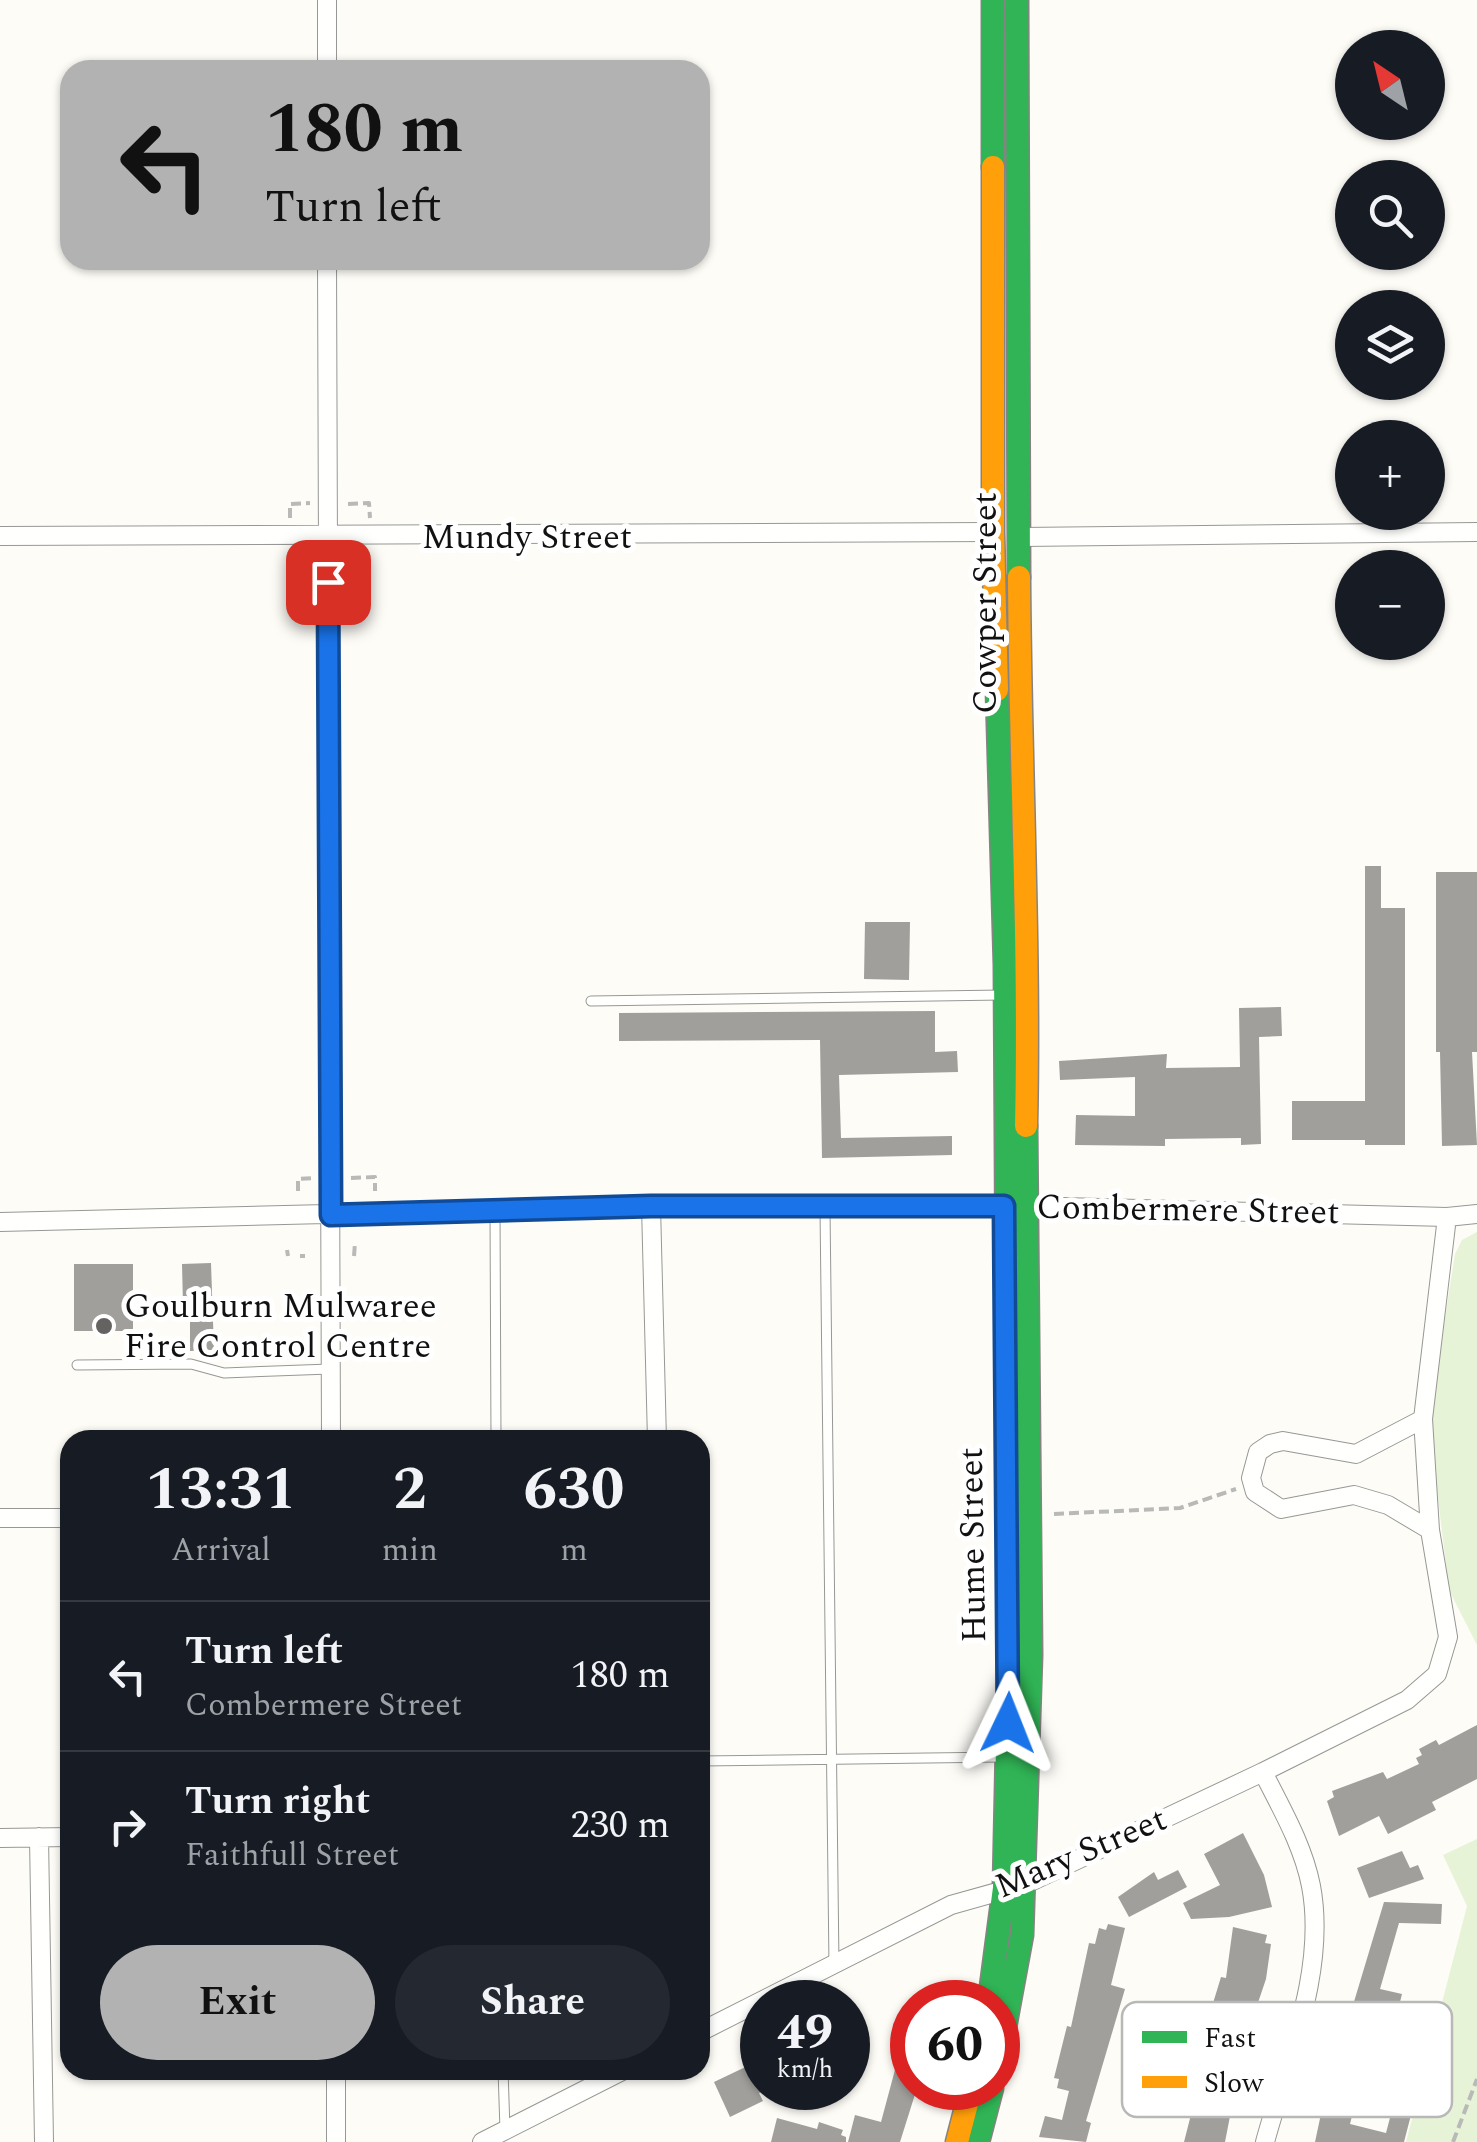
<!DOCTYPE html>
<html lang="en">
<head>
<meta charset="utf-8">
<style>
	:root { --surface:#171b24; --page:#242831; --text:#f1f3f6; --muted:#9ea1a6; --line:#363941; --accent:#b2b2b3 }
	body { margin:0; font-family:Spectral,serif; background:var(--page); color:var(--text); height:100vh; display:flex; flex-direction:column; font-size:38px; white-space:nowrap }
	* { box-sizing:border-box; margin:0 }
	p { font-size:32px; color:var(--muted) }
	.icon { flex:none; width:55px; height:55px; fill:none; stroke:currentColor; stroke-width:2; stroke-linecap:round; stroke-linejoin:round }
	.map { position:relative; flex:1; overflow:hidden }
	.drawer { position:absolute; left:60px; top:1430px; width:650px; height:650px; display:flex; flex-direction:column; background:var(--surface); border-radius:30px; box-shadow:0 2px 8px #0004 }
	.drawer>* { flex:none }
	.banner { position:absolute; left:60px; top:60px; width:650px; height:210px; border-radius:30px; box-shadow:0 2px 8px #0004; background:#b2b2b3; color:#111; overflow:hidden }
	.needle { width:65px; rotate:325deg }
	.fabs { position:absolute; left:1335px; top:30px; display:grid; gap:20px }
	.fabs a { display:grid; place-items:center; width:110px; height:110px; border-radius:50%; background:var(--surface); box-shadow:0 2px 8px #0004; font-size:50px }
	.speed { position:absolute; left:740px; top:1980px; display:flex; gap:20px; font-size:50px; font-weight:700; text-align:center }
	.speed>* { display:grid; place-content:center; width:130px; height:130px; border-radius:50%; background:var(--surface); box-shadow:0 2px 8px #0004; line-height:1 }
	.speed small { font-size:25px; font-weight:400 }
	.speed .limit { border:15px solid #d22; background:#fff; color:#111 }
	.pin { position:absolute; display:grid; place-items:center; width:85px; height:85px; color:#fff; margin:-42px; border-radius:20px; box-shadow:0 5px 15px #0006 }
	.me { position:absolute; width:110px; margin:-55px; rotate:2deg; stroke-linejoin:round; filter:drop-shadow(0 0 8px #0008) }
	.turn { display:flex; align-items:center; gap:35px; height:210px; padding:0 40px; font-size:45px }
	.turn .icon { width:130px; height:130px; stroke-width:2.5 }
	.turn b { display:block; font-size:70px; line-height:85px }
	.eta { display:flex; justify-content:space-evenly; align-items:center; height:170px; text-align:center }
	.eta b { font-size:60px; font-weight:700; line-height:70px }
	.action { display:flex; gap:20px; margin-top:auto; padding:20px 40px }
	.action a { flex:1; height:115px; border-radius:60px; background:var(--accent); color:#111; font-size:40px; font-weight:700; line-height:115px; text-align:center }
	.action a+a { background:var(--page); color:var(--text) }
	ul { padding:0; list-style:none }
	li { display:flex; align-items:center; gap:30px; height:150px; padding:0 40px; border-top:2px solid var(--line) }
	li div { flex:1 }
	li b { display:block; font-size:38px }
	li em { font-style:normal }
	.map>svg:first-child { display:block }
</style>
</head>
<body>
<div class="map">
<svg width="1477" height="2142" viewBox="0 0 1477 2142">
	<rect width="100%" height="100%" fill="#fdfcf7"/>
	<path fill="#e7f3d7" d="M1477,1232V1645L1449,1590L1433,1456V1394L1455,1254L1462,1240Z
		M1477,1839V2142H1406L1467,1906L1443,1855Z"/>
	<path fill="#a19f9c" d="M1365,866H1381V908H1405V1145H1365V1140H1292V1101H1365Z
		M1436,872H1477V1052H1472L1477,1145L1442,1146L1440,1052H1436Z
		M865,922H910L909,980L864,979Z
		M1281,1007L1282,1036L1259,1037L1261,1144L1241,1145V1138L1165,1139V1146L1075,1145L1076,1115L1135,1116V1077L1060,1080L1059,1061L1167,1054L1166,1068L1240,1067L1239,1008Z
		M935,1011V1052L957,1051L958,1072L839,1075L841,1138L952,1136V1155L822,1158L820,1040L619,1041V1013Z
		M211,1263L214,1350L190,1351V1305H183L182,1264Z
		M74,1264H133V1331H74Z
		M1477,1725V1779L1432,1802L1436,1810L1388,1834L1379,1816L1339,1836L1327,1801L1334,1797L1332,1791L1383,1772L1387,1779L1419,1764L1416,1758L1422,1755L1419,1749L1436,1740L1439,1745Z
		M1243,1833L1264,1875L1272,1907L1229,1917L1191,1919L1183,1903L1220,1885L1204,1854Z
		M1402,1851L1410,1868L1418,1865L1424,1879L1369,1898L1357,1868Z
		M1178,1870L1187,1887L1129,1917L1118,1897L1154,1872L1158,1880Z
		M1384,1902L1442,1904L1441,1924L1399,1923L1380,1989L1402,1994L1395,2022L1384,2020L1374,2056L1396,2062L1393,2076L1370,2070L1363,2093L1358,2092L1350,2124L1386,2133L1399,2083L1418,2088L1404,2142H1315L1338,2034L1344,2035Z
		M1108,1924L1125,1928L1111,1985L1125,1989L1086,2121L1091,2123L1086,2142L1039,2137L1045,2116L1062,2120L1069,2091L1057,2088L1059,2079L1054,2078L1067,2026L1071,2027L1089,1943L1095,1944L1099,1928L1106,1930Z
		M1233,1927L1267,1935L1265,1943L1271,1944L1266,1979L1244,2044L1225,2142H1184L1199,2083L1188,2080L1191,2060L1200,2023L1203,2024L1206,2012L1210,2013L1221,1977L1226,1978Z
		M758,2061L762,2071V2092L759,2093L763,2101L730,2117L714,2082Z
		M896,2066L912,2071V2088H917L900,2142H848L855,2115L881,2122Z
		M777,2118L817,2129L819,2122L843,2130L841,2135L846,2137V2142H771Z"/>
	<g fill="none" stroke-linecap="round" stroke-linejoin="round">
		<defs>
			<path id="lane" d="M591,1001L1003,995
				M495,1209L496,1440
				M825,1209L834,1966
				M77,1365L191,1364L224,1373L330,1369
				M700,1761L1002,1757
				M503,2070L505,2130"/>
			<path id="street" d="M327,0V70
				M327,260L331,1440
				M0,536L993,532
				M1021,537L1477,532
				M651,1206L657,1440
				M0,1222L651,1206H1025L1447,1217L1477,1214
				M1423,1419L1356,1454L1283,1441L1270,1444L1258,1452L1251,1478L1255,1492L1281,1509L1354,1495L1388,1505L1430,1530
				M0,1518H70
				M1263,1772C1281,1808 1303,1845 1311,1886C1327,1970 1287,2061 1265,2142
				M39,1837L44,2142
				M0,1838L70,1837
				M700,2032L951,1905L1026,1884L1263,1772L1407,1700L1437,1674L1448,1637L1430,1530L1423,1419L1447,1217
				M336,2070V2142
				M482,2142L624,2070"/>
			<path id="fast" d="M993,0V167
				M1017,0L1019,577
				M989,2002L1004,1888L1009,1654L1005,965L997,690
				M998,2065L1022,1935L1031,1655L1026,1126
				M978,2142L992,2088"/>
			<path id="slow" d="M993,167V532L997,690
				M1019,577C1020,760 1030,943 1026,1126
				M957,2142L971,2088"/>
		</defs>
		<use href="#lane" stroke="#979795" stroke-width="11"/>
		<use href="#street" stroke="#979795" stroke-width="20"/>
		<use href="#fast" stroke="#858482" stroke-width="25"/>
		<use href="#slow" stroke="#858482" stroke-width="25"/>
		<path stroke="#b9b9b8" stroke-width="4" stroke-dasharray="10 5" stroke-linecap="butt" d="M348,504L369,503L370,518
			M290,518V504L310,503
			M292,563V582L312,583
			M351,1178L375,1177V1191
			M298,1191V1179L314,1178
			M287,1250L288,1256
			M300,1256H305
			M354,1256L355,1243
			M1054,1514L1180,1508L1236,1489
			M1453,2142L1477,2079"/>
		<use href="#lane" stroke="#fffffe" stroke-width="9"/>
		<use href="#street" stroke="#fffffe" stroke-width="18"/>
		<use href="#fast" stroke="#30b455" stroke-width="22"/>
		<use href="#slow" stroke="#ff9f0a" stroke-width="22"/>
	</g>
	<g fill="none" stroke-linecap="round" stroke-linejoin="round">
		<defs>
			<path id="route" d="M328,582L331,1215L651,1206H1004L1008,1723"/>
		</defs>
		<use href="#route" stroke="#114b97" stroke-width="25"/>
		<use href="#route" stroke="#1a73e8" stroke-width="18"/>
	</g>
	<circle fill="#646362" stroke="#fff" stroke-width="4" cx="104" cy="1326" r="10"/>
	<g text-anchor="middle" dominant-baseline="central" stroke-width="10" stroke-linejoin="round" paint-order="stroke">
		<g font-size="35" fill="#111" stroke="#fff">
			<text x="527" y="537">Mundy Street</text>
			<text transform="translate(985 603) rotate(-90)">Cowper Street</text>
			<text transform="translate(1188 1210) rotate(1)">Combermere Street</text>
			<text transform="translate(973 1545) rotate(-91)">Hume Street</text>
			<text transform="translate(1081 1853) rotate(-23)">Mary Street</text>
		</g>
		<g font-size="35" fill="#111" stroke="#fff" text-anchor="start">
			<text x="124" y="1306">Goulburn Mulwaree<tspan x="124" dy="40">Fire Control Centre</tspan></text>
		</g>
	</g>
	<rect x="1122" y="2002" width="330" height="115" rx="15" fill="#fff" stroke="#b8b8b8" stroke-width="2.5"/>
	<rect x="1142" y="2031" width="45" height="12" fill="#30b455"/>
	<rect x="1142" y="2076" width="45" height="12" fill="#ff9f0a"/>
	<g font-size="28" fill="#111">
		<text x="1204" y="2047">Fast</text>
		<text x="1204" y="2092">Slow</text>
	</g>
</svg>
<div class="fabs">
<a><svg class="needle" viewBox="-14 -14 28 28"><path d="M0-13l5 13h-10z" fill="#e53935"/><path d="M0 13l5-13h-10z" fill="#9ea1a6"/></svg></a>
<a><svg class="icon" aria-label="search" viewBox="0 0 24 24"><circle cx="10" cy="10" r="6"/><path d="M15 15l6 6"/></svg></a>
<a><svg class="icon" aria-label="layers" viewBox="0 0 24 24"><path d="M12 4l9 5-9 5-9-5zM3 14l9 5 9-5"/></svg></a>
<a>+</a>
<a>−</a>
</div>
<div class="speed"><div>49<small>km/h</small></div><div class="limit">60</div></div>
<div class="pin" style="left:328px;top:582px;background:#d93025"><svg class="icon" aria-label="arrive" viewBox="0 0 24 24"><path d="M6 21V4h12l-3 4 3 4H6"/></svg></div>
<svg class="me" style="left:1008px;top:1723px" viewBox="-20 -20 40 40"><path d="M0-17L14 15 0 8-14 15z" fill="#1a73e8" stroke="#fff" stroke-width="4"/></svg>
<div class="banner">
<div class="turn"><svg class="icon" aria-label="left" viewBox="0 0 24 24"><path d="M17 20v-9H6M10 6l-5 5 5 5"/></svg><div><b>180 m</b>Turn left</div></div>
</div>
<section class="drawer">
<div class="eta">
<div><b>13:31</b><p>Arrival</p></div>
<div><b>2</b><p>min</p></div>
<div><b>630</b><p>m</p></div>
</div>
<ul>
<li><svg class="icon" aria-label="left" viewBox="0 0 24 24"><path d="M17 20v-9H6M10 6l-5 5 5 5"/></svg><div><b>Turn left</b><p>Combermere Street</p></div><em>180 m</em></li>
<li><svg class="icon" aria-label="right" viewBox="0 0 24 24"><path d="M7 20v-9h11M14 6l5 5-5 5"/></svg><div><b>Turn right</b><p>Faithfull Street</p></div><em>230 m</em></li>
</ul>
<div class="action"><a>Exit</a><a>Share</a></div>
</section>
</div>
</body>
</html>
